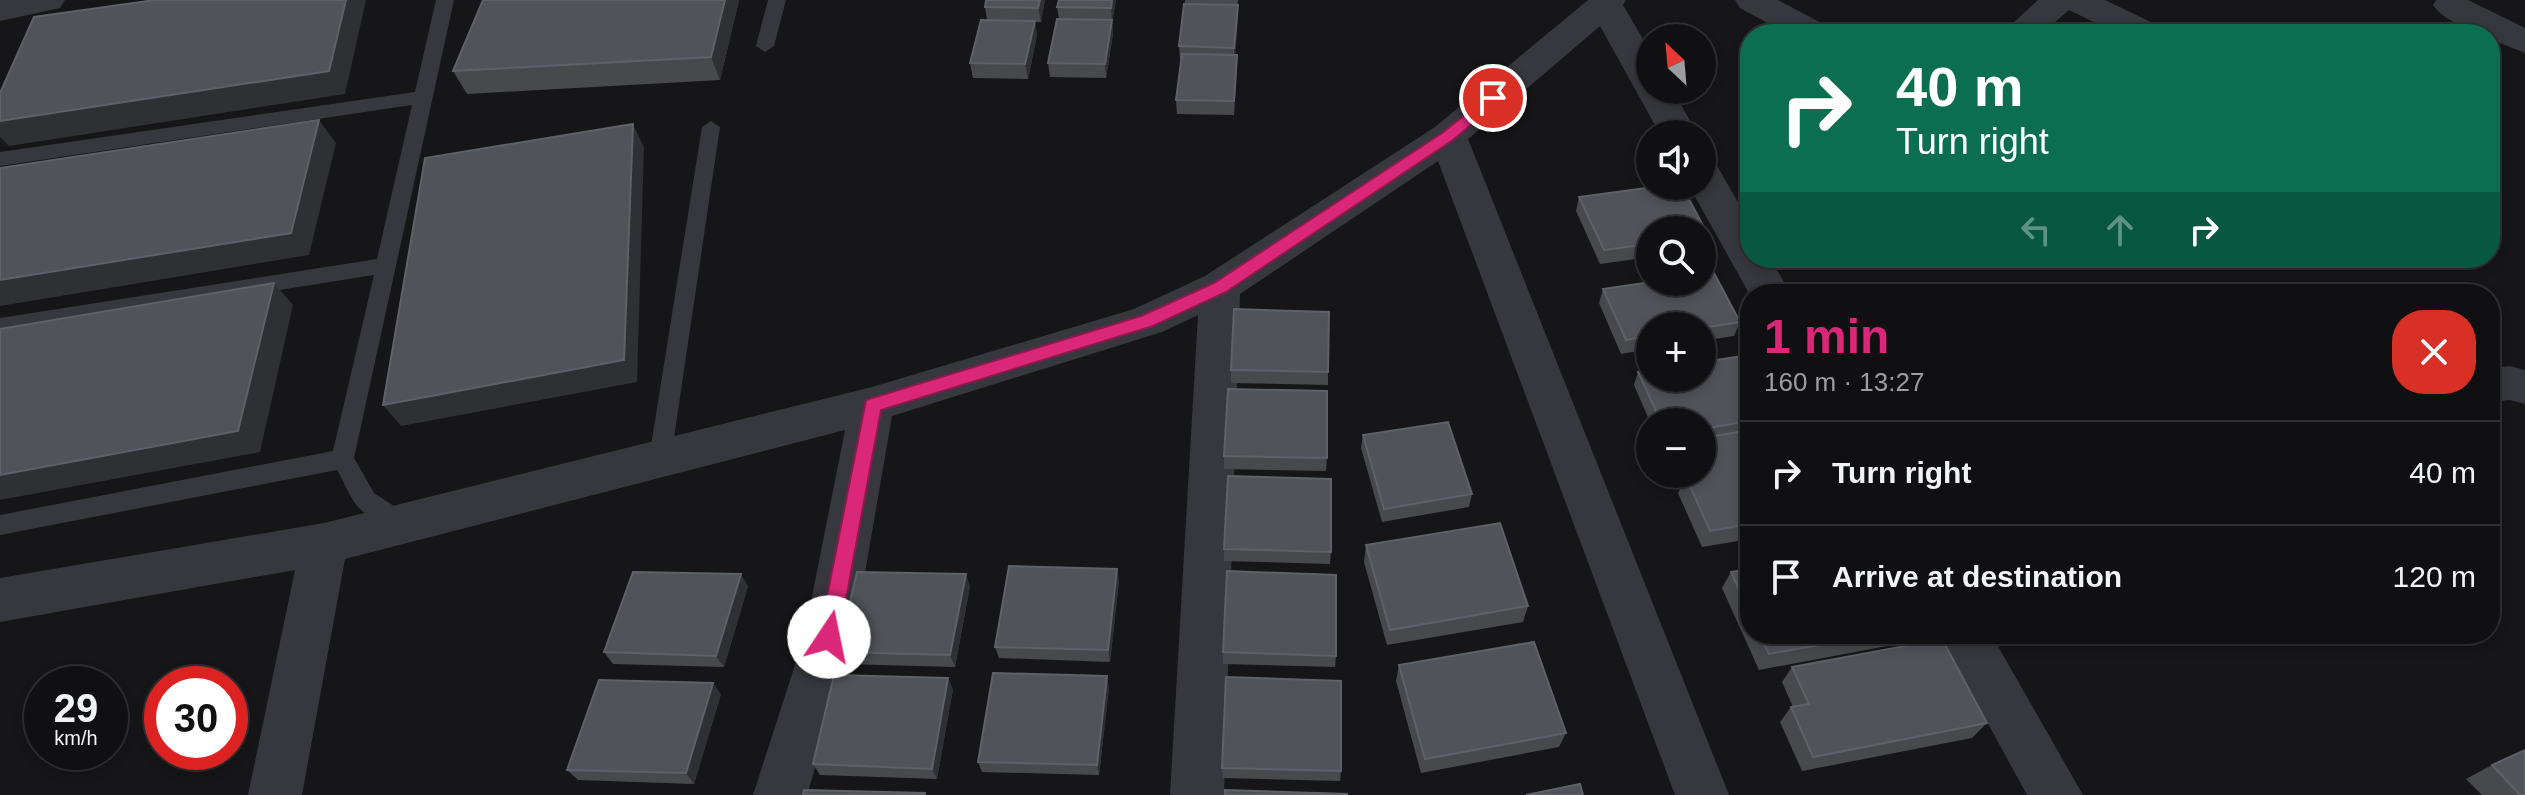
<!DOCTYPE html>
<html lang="en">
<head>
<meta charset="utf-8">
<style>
	:root { --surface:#101012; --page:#19191b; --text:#f1f3f6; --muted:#9c9d9f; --line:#303032; --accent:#db2777 }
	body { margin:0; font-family:Helvetica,sans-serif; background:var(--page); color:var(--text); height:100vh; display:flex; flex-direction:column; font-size:30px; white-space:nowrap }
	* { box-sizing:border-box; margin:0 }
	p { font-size:26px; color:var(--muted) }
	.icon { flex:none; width:44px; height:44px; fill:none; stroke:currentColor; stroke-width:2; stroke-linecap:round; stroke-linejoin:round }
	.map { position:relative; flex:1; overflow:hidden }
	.details { position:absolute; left:1740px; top:284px; width:760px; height:360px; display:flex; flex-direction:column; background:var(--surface); border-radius:32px; box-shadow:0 4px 12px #0003,0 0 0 2px var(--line) }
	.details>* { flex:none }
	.guide { position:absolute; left:1740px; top:24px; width:760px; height:244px; border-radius:32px; box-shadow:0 4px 12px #0003,0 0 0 2px var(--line); background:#0b6e4f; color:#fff; overflow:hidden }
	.needle { width:52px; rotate:334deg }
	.tools { position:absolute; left:1636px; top:24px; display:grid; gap:16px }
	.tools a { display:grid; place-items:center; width:80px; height:80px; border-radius:50%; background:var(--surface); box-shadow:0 4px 12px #0003,0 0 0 2px var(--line); font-size:40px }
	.speed { position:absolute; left:24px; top:666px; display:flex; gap:16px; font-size:40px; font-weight:700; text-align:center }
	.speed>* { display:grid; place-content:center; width:104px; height:104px; border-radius:50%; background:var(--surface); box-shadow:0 4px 12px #0003,0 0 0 2px var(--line); line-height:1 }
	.speed small { font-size:20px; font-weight:400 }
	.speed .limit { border:12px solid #d22; background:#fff; color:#111 }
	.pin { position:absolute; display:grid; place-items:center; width:68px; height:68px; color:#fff; margin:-34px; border:4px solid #fff; border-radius:50%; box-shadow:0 2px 8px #0007 }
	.me { position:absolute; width:88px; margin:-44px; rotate:11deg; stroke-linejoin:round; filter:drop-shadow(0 0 6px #0008) }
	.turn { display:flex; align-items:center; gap:28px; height:168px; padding:0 24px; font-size:36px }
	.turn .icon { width:104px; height:104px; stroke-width:2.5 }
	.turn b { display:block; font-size:56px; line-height:68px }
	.lanes { display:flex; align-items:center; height:76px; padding:0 24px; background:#0003; justify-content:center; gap:40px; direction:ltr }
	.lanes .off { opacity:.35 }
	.round { display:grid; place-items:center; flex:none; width:84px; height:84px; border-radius:32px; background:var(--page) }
	.overview { display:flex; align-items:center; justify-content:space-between; height:136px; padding:0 24px }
	h1 { font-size:48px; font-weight:700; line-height:60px; color:var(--accent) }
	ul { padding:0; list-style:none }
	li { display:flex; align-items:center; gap:24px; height:104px; padding:0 24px; border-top:2px solid var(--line) }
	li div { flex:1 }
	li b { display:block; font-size:30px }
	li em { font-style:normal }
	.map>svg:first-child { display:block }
</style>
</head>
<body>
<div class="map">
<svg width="2525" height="795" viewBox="0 0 2525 795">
	<rect width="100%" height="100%" fill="#161618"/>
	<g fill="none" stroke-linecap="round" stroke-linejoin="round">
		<path fill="#37383d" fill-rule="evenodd" d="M436,0H454L354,458L374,493L409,516L413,523L409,530C394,536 371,519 359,508C350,499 344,481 337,470L0,535V515L333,451L374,275L0,334V318L377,259L412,105L0,166V152L415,92Z
			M768,0H786L774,46L765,52L756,46Z
			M711,121L720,127L671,458L668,465L660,467L652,465L649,458L702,127Z"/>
		<path fill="#37383d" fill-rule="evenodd" d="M0,0H65L60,8L0,21Z
			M1588,0H1626L1623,5L1650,51V90H1672L1698,134H1660L1600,26L1468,139L1729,795H1675L1438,161L1240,294L1224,795H1170L1198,315L1162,332L892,416L854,637L807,795H753L804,637L845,430L345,559L302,795H248L295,570L0,622V578L324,523L872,387L1134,309L1205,276L1435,127Z
			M1735,0H1778L1827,26L1833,34H1788L1740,8Z
			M2038,0H2105L2159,26L2165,34H2118L2069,10L2041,34H2001Z
			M2436,0H2468L2525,28V53L2490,39V34C2473,34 2442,19 2433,5Z
			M1702,160L1716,164L1750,223V258H1770L1791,294L1750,295L1689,186H1702Z
			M2510,366L2525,370V404L2510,400L2490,402V368Z
			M1939,634H1991L2083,795H2027Z"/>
	</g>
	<path fill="#47494d" d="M739,0L720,80L467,94L453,71Z
		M986,0H1045L1041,22H1035L1037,35L1028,79L973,78L970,63L987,20L985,7Z
		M1116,0L1112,22L1113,34L1106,78L1050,77L1048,63L1059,19L1057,7Z
		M1185,0H1238L1235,55L1237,69L1234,115L1177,114L1176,100L1181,60H1180L1179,46Z
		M1661,186H1682L1708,235L1703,249L1702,230H1650V257L1600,264L1576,211L1579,197Z
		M1603,289L1740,322L1734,336L1702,341V326H1650V349L1621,354L1599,303Z
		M1750,355V539L1702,547L1678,493L1686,475L1685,474H1702V422H1650L1634,385L1638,372Z
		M1231,370L1328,372V385L1231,383Z
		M1363,435L1472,494L1469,507L1382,522L1361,448Z
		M1224,456L1327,458L1326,471L1224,469Z
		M1366,545L1528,606L1523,622L1387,645L1364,562Z
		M1224,549L1331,552L1330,564L1224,561Z
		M1750,569V634H1924L1919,640L1759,670L1722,588L1731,572Z
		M1119,581L1110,662L999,658L995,647Z
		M748,586L724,667L613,664L604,652Z
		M970,586L955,667L844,664L838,652Z
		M1223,652L1336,656L1335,667L1223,664Z
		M1399,665L1566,733L1559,747L1421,773L1396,681Z
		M1792,667L1987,723L1972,738L1802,771L1780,722L1791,707H1793L1782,682Z
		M1109,687L1099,775L982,772L978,762Z
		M953,689L937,779L820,775L813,764Z
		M721,694L694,784L578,780L567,770Z
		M2492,765L2525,795H2482L2466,779Z
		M1222,768L1341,771L1340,781L1223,778Z"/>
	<path fill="#2f3033" d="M346,0H366L345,94L9,146L0,137V121Z
		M725,0H739L720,80L711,57Z
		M1040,0H1045L1041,22L1038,8Z
		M1112,0H1116L1112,22L1111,8Z
		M1238,5V19L1235,62L1234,48Z
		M1112,20L1113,34L1106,78L1105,64Z
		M1035,21L1037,35L1028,79L1025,64Z
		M1237,55V69L1234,115V101Z
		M319,120L336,143L309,255L0,306V280Z
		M633,124L644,147L637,382L401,426L383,405Z
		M274,283L293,305L260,452L0,500V475Z
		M1117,569L1119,581L1110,662L1108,650Z
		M741,574L748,586L724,667L716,656Z
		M966,574L970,586L955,667L950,655Z
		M1107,676L1109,687L1099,775L1097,765Z
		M948,678L953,689L937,779L932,769Z
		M713,683L721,694L694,784L686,773Z"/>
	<path fill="#525359" stroke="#5f6168" stroke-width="2" d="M155,0H346L329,71L0,121V93L34,17Z
		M483,0H725L711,57L453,71Z
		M986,0H1040L1038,8L985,7Z
		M1059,0H1112L1111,8L1057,7Z
		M1184,4L1238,5L1234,48L1179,46Z
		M1057,19L1112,20L1105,64L1048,63Z
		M981,20L1035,21L1025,64L970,63Z
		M1182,54L1237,55L1234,101L1176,100Z
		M319,120L291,233L0,280V168Z
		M633,124L624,360L383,405L425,158Z
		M1661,186H1682L1708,235L1702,236V230H1650V244L1604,250L1579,197Z
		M1714,273L1740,322L1702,328V326H1650V336L1626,340L1603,289L1651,282H1702V274Z
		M274,283L238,431L0,475V329Z
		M1234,309L1329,312L1328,372L1231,370Z
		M1750,355V421L1702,429V422H1661L1638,372L1650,370V378H1702V362Z
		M1228,389L1327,391V458L1224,456Z
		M1448,422L1472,494L1384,509L1363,435Z
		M1750,430V524L1710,531L1685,475L1702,474V438Z
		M1228,476L1331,479V552L1224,549Z
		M1500,523L1528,606L1390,630L1366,545Z
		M1009,566L1117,569L1108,650L995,647Z
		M1750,569V614L1731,572Z
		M1227,571L1336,575V656L1223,652Z
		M633,572L741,574L716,656L604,652Z
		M857,572L966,574L950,655L838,652Z
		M1759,634H1880L1769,654Z
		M1942,639L1987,723L1813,757L1791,707L1809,704L1792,667Z
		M1534,642L1566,733L1425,759L1399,665Z
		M993,673L1107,676L1097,765L978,762Z
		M834,675L948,678L932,769L813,764Z
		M1226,677L1341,681V771L1222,768Z
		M599,680L713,683L686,773L567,770Z
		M2525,750V795H2520L2492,765Z
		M1580,784L1583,795H1526Z
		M804,790L925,793V795H803Z
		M1225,790L1347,794V795H1225Z"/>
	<path fill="#db2777" stroke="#8e194d" stroke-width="2" d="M1493,93L1498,95V102L1453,140L1226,292L1153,326L881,410L839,637L836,643L829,646L822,643L819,637L866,400L1141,316L1214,283L1442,133Z"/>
</svg>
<div class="tools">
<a><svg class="needle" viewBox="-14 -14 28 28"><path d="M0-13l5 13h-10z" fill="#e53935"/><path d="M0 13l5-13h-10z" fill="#9c9d9f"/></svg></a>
<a><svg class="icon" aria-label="sound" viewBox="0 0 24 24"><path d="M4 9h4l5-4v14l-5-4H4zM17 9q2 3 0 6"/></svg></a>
<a><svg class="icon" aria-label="search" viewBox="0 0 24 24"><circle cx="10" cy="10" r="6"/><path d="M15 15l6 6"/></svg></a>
<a>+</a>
<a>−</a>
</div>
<div class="speed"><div>29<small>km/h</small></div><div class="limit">30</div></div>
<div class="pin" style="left:1493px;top:98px;background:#d93025"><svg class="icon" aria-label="arrive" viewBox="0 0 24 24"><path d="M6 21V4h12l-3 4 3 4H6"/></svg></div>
<svg class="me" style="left:829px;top:637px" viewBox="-20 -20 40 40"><circle r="19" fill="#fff"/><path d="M0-13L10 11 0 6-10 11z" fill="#db2777"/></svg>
<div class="guide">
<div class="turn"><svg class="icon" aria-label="right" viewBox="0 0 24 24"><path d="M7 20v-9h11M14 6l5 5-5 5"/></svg><div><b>40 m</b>Turn right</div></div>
<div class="lanes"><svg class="icon off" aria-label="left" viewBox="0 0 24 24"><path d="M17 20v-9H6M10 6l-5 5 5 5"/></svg><svg class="icon off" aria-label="ahead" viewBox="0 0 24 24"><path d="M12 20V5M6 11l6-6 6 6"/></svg><svg class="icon" aria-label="right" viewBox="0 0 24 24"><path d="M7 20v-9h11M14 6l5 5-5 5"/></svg></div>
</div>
<section class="details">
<div class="overview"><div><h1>1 min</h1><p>160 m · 13:27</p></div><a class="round" style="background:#d93025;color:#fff"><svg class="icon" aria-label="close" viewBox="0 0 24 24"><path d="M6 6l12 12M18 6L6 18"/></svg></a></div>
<ul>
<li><svg class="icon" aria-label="right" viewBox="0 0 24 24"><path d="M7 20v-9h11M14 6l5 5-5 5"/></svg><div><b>Turn right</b></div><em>40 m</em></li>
<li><svg class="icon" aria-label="arrive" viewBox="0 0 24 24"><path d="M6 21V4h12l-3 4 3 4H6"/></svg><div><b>Arrive at destination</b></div><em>120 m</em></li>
</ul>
</section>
</div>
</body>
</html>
